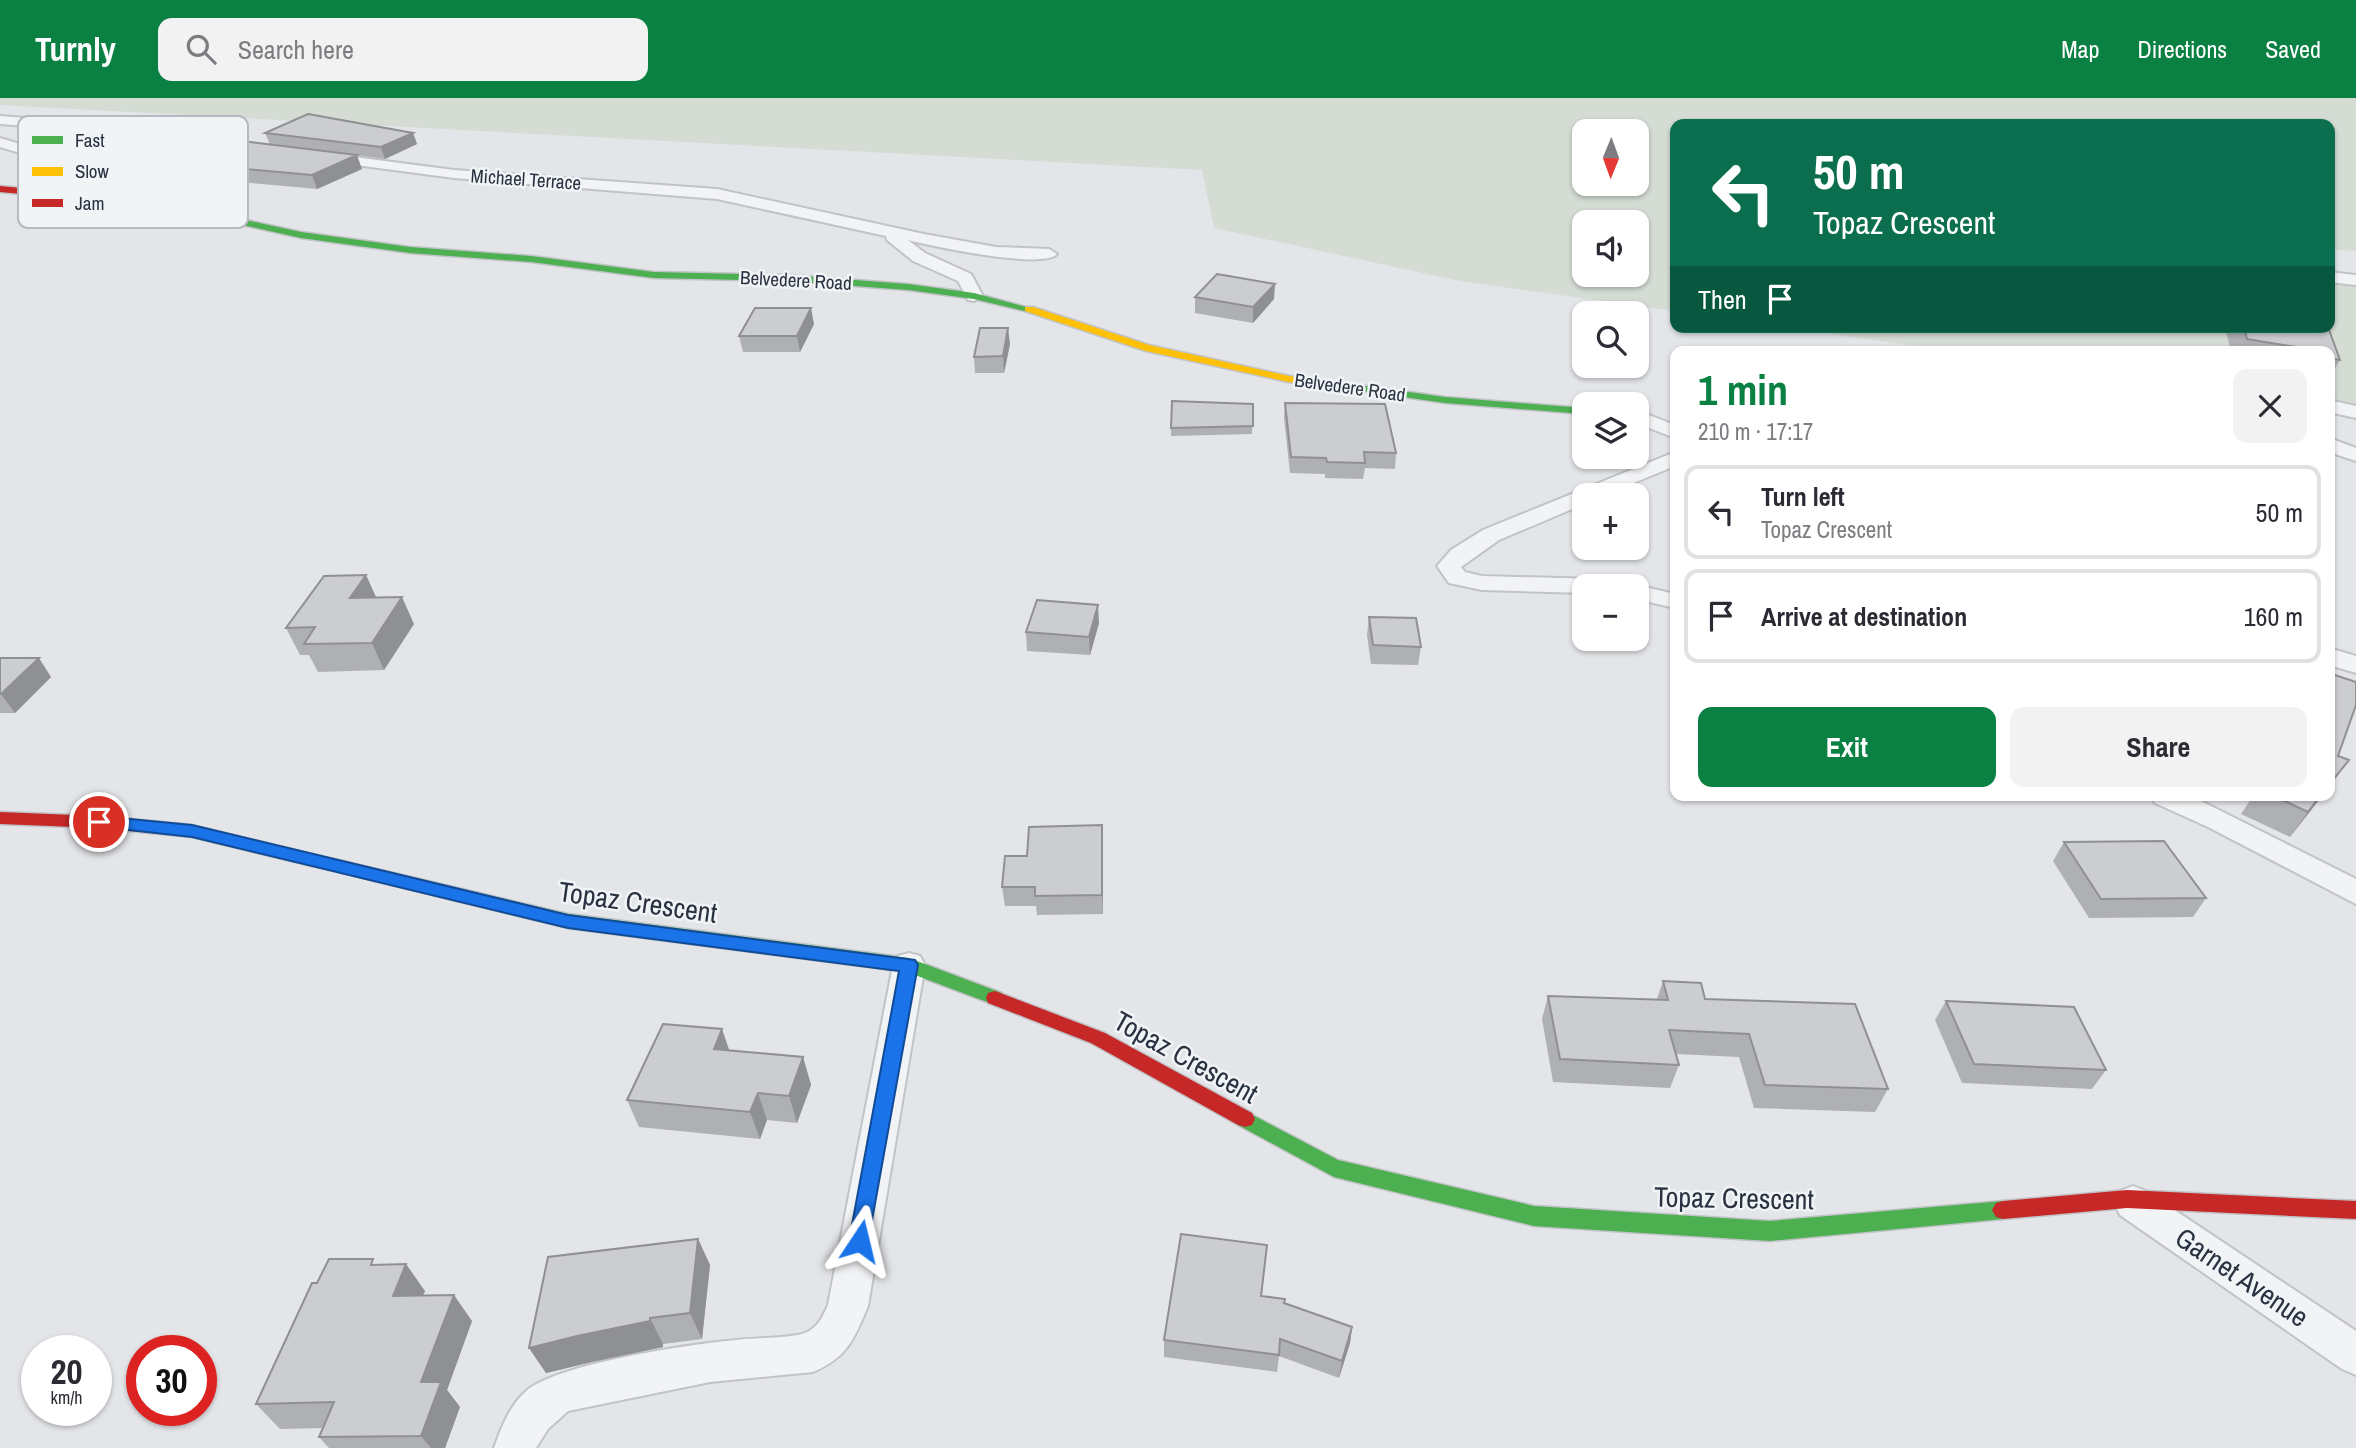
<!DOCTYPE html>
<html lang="en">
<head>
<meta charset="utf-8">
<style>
	:root { --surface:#fff; --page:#f2f2f3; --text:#2b2b33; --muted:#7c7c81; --line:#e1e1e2; --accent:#0b8043 }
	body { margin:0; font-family:"Archivo Narrow",sans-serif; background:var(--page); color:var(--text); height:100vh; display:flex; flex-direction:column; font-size:26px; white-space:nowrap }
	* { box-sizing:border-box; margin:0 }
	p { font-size:23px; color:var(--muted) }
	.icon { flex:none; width:38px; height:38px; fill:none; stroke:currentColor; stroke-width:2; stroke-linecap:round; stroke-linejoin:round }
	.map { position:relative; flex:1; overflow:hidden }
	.details { position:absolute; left:1670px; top:248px; width:665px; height:455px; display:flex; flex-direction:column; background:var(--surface); border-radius:14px; box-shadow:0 2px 5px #0004 }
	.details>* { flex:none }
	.banner { position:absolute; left:1670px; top:21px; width:665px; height:214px; border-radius:14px; box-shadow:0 2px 5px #0004; background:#0b6e4f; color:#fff; overflow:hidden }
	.needle { width:46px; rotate:181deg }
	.buttons { position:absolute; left:1572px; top:21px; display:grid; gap:14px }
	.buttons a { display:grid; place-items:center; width:77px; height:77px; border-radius:14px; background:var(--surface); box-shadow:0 2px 5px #0004; font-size:35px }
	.speed { position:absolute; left:21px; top:1237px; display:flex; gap:14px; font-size:35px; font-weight:700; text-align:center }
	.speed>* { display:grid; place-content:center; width:91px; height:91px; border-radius:50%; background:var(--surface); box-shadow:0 2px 5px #0004; line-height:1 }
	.speed small { font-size:18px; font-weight:400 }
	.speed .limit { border:10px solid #d22; background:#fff; color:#111 }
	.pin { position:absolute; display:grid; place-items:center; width:60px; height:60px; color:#fff; margin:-30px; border:4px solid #fff; border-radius:50%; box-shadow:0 2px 7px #0007 }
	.me { position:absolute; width:77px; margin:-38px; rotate:10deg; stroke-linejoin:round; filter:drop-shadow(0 0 5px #0008) }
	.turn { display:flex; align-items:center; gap:24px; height:147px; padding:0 28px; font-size:32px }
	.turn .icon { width:91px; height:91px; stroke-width:2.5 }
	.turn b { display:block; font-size:49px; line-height:60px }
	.then { display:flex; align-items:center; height:66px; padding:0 28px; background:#0003; gap:14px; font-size:26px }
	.round { display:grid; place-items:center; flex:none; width:74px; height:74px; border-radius:14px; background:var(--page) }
	.overview { display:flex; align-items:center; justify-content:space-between; height:119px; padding:0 28px }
	h1 { font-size:42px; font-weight:700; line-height:52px; color:var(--accent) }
	.cta { display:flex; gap:14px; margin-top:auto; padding:14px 28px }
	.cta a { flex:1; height:80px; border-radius:14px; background:var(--accent); color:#fff; font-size:28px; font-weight:700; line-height:80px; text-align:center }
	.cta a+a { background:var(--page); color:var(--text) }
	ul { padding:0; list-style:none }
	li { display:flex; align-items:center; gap:21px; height:94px; margin:0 14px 10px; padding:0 14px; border:4px solid var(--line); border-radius:14px }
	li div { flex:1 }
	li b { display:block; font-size:26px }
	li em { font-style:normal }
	header { display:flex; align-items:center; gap:42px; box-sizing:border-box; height:98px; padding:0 35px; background:var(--accent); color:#fff }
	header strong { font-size:33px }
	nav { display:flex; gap:38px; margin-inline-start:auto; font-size:24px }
	.search { width:490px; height:63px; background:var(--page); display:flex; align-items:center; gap:18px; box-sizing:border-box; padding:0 24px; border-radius:14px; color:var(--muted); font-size:26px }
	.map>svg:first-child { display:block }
</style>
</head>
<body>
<header>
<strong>Turnly</strong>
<div class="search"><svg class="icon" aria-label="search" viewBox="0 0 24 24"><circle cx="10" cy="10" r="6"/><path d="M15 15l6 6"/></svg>Search here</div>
<nav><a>Map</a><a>Directions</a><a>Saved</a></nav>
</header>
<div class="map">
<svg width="2356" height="1350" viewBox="0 0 2356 1350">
	<rect width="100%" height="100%" fill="#e3e5e8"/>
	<path fill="#d4dcd4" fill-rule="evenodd" d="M0,0H2356V153L2329,151V26H1675V213L1460,183L1214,130L1202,72L0,7ZM1584,33H1636V86H1584ZM1584,124H1636V177H1584Z
		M2329,172L2356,187V311L2329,307V254H1956L1785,229H2329Z"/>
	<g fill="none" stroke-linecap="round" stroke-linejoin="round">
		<defs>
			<path id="street" d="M0,18L65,23L268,48L275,52L268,56L65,31L0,26Z
				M0,40L141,82L144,85L122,105H112L109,102L125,87L0,49Z
				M323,55L454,72L717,91L924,136L996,149L1049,151L1057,156C1043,172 932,148 908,142L925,155L971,176L983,198L974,203L968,202L958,183L913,163L887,142L886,138L717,101L454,80L318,62L316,59L318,56Z
				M2329,174L2356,177V187L2329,184Z
				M2329,302L2356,308V320L2329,314Z
				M1636,312L1675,327V340L1636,325Z
				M2329,340L2356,350V363L2329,354Z
				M1675,354V368L1604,397H1584V406L1499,442L1461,469L1465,474L1482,478L1597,481L1605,483L1609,488H1584V495L1482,492L1449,485L1437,468L1451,452L1483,432Z
				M1636,487L1675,496V510L1636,501V488H1630Z
				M2329,550L2356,558V575L2329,567Z
				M2151,698H2191L2356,781V806L2208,729L2155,705Z
				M909,855L920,858L925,867L868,1208C854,1241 848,1259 813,1274L710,1284L568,1313L548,1331L536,1350H494C501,1330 509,1309 525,1294C555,1266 691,1246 736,1242C753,1240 792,1240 805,1235C818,1230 823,1218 828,1207L893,867L898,858Z
				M2133,1088L2146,1093L2356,1233V1277L2342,1271L2120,1117L2114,1105L2120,1093Z"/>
			<path id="fast" d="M187,109L301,134L410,149L531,158L654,174L788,177L908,186L974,195L1034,211L1029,214L974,201L908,192L788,183L654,180L531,164L410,155L301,140L184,114V110Z
				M1351,286L1445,299L1584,310V316L1445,305L1347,291L1345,289Z
				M312,756L568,816L909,860L1002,895L1004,900L1002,905L995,907L907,874L568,830L306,766L304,762L306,758Z
				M1245,1013L1338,1062L1534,1108L1770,1123L2003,1103L2010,1105L2014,1112L2010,1119L2003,1121L1770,1143L1534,1128L1334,1079L1238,1027L1235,1021L1238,1015Z"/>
			<path id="slow" d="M1025,209H1033L1149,247L1289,278L1351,286L1357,289L1351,292L1289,284L1146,253L1025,213Z"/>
			<path id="jam" d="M0,88L139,101L191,112L187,115L139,107L0,94Z
				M0,714L99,718L192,727L312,756L318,758L320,762L318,766L312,768L192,739L99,730L0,726Z
				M995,893L1105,935L1252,1015L1255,1021L1252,1027L1245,1029L1238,1027L1091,945L988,905L986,900L988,895Z
				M2127,1092L2356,1103V1121L2127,1110L2003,1121L1996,1119L1992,1112L1996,1105L2003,1103Z"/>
		</defs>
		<use href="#street" stroke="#c1c3c6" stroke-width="4"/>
		<use href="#fast" stroke="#c1c3c6" stroke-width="3"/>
		<use href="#slow" stroke="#c1c3c6" stroke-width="3"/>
		<use href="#jam" stroke="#c1c3c6" stroke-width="3"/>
		<use href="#street" fill="#f2f3f5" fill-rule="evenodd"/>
		<use href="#fast" fill="#4caf50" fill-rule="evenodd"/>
		<use href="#slow" fill="#ffc107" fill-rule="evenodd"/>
		<use href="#jam" fill="#c62828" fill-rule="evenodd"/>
	</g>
	<path fill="#afb0b3" d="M265,35H413L417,46L385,61L270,46Z
		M191,66L362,71L317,91L197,80Z
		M1195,199L1274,201L1253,225L1195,215Z
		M814,226L800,254H743L739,238Z
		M2228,229H2328L2340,262L2329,280V254H2231L2226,233Z
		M1010,246L1004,275H975L974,259Z
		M1172,303L1253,306L1252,336L1171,338Z
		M1285,305L1396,355L1395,371L1365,370L1363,381L1325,380V376L1290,375L1284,320Z
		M366,477L376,499L414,526L384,572L318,574L309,557H300L286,530Z
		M1369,519L1421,549L1418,567L1371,566L1367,537Z
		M1099,525L1090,557L1027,553L1026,534Z
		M0,560L51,579L15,615H0Z
		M2253,698H2322L2290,739L2241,716Z
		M1102,727L1103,816L1037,817L1036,808H1005L1002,789L1027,758Z
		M2064,744L2206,800L2193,819L2089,820L2053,763Z
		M1663,883L1705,901L1888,991L1875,1014L1754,1010L1739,959L1676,956L1679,967L1670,990L1553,984L1542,921L1548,898L1657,901Z
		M1946,903L2106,972L2092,991L1962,985L1935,922Z
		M729,953L803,959L811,987L797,1025L767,1022L760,1041L639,1029L627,1002Z
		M698,1141L710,1167L702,1241L663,1246V1249L592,1264L546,1275L529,1250Z
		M1267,1147L1262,1198L1352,1229L1350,1245L1339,1280L1279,1258L1277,1274L1164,1259V1242Z
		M377,1167L425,1193L423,1197L472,1223L447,1292L460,1309L445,1350H329L319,1339L323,1330L280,1331L256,1306L317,1185Z"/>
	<path fill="#8f9092" d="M413,35L417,46L385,61L381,49Z
		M357,57L362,71L317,91L312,77Z
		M1275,186L1274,201L1253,225V209Z
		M811,210L814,226L800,254L797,238Z
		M1008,230L1010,246L1004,275L1003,258Z
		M366,477L378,504L350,500Z
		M402,499L414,526L384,572L372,545Z
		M1098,507L1099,525L1090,557L1089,539Z
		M39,560L51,579L15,615L1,596Z
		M2320,698H2322L2290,739L2308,714Z
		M1102,727L1103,746V816L1102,797Z
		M722,931L732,960L714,951Z
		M803,959L811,987L797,1025L789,998Z
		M758,995L767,1022L760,1041L750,1014Z
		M698,1141L710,1167L702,1241L690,1215Z
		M406,1166L425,1193L412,1224L393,1198Z
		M454,1197L472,1223L447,1292L460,1309L445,1350H431L421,1338V1284Z
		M650,1220L663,1246V1249L592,1264L546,1275L529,1250Z
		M1352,1229L1350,1245L1339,1280L1342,1263Z"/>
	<path fill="#cccdd0" stroke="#8f9092" stroke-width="2" d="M308,16L413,35L381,49L265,35Z
		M242,43L357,57L312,77L191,66Z
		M1217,176L1275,186L1253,209L1195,199Z
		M755,210H811L797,238H739Z
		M2244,229H2328L2340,262L2329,260V254H2303L2302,250L2247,241Z
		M980,230H1008L1003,258L974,259Z
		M1172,303L1253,306V328L1171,330Z
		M1285,305L1385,306L1396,355L1364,354L1365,365L1327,364L1326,360L1291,359Z
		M366,477L350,500L402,499L372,545L304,546L315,529L286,530L324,478Z
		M1037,502L1098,507L1089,539L1026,534Z
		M1369,519L1416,520L1421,549L1373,547Z
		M0,560H39L1,596H0Z
		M2329,575L2356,584V607L2338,658L2349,662L2329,687Z
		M2274,698H2320L2308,714Z
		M1102,727V797L1035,798V789H1002L1005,758H1027L1029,729Z
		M2164,743L2206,800L2101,801L2064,744Z
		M1663,883L1701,885L1705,901L1855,906L1888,991L1765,987L1749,936L1669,932L1679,967L1560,961L1548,898L1668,902Z
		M1946,903L2074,909L2106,972L1974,966Z
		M663,926L722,931L714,951L803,959L789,998L758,995L750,1014L627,1002Z
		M1181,1136L1267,1147L1261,1198L1285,1201L1284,1205L1352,1229L1342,1263L1280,1241L1279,1257L1164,1242Z
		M698,1141L690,1215L650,1220V1223L577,1238L529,1250L548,1159Z
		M329,1161H373L371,1167L406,1166L393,1198L454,1197L421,1284H441L421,1338L319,1339L334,1304L256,1306L312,1185H317Z"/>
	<path fill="#1a73e8" stroke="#114b97" stroke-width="2" d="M99,718L192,727L568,817L915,862L918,867L867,1150L860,1153L852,1150L849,1143L899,873L568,830L192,739L93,728L91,724L93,720Z"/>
	<g text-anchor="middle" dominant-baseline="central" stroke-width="5" stroke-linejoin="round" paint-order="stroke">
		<g font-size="19" fill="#2a3241" stroke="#f1f4f7">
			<text transform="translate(526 81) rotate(4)">Michael Terrace</text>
			<text transform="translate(796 182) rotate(3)">Belvedere Road</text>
			<text transform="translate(1350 289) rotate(8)">Belvedere Road</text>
		</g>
		<g font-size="28" fill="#2a3241" stroke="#f1f4f7">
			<text transform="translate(638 804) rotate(8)">Topaz Crescent</text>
			<text transform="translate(1186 959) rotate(29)">Topaz Crescent</text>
			<text transform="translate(1734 1100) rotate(1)">Topaz Crescent</text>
			<text transform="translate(2242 1179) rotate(34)">Garnet Avenue</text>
		</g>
	</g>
	<rect x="18" y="18" width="230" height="112" rx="10" fill="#f1f4f7" stroke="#b5bac0" stroke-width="2"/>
	<rect x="32" y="38" width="31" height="8" fill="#4caf50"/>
	<rect x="32" y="69" width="31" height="9" fill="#ffc107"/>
	<rect x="32" y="101" width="31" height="8" fill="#c62828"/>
	<g font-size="19" fill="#2a3241">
		<text x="75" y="49">Fast</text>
		<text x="75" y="80">Slow</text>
		<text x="75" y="112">Jam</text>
	</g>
</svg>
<div class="buttons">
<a><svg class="needle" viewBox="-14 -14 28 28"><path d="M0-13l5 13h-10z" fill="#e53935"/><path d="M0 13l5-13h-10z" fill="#7c7c81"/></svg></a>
<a><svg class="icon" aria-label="sound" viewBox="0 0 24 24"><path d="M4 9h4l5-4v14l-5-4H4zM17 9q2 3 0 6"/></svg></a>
<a><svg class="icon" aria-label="search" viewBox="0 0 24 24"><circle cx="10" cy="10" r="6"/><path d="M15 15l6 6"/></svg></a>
<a><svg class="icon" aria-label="layers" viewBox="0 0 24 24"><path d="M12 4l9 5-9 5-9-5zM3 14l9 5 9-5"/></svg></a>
<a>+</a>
<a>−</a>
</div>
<div class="speed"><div>20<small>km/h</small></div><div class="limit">30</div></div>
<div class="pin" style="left:99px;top:724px;background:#d93025"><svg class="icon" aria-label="arrive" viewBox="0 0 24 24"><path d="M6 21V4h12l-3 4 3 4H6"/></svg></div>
<svg class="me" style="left:860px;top:1143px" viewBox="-20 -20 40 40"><path d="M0-17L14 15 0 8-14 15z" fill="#1a73e8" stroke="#fff" stroke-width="4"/></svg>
<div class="banner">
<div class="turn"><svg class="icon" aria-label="left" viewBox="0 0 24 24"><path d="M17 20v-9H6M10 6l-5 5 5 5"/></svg><div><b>50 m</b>Topaz Crescent</div></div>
<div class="then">Then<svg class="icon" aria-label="arrive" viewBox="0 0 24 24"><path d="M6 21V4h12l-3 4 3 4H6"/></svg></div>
</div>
<section class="details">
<div class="overview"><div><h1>1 min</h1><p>210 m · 17:17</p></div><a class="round"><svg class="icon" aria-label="close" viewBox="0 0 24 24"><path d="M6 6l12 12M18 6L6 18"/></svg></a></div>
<ul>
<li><svg class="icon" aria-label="left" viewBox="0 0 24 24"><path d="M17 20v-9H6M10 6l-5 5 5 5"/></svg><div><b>Turn left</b><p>Topaz Crescent</p></div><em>50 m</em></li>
<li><svg class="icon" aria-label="arrive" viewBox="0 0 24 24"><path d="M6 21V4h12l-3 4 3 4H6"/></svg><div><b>Arrive at destination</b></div><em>160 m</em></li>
</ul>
<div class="cta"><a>Exit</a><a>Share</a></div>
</section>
</div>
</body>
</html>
